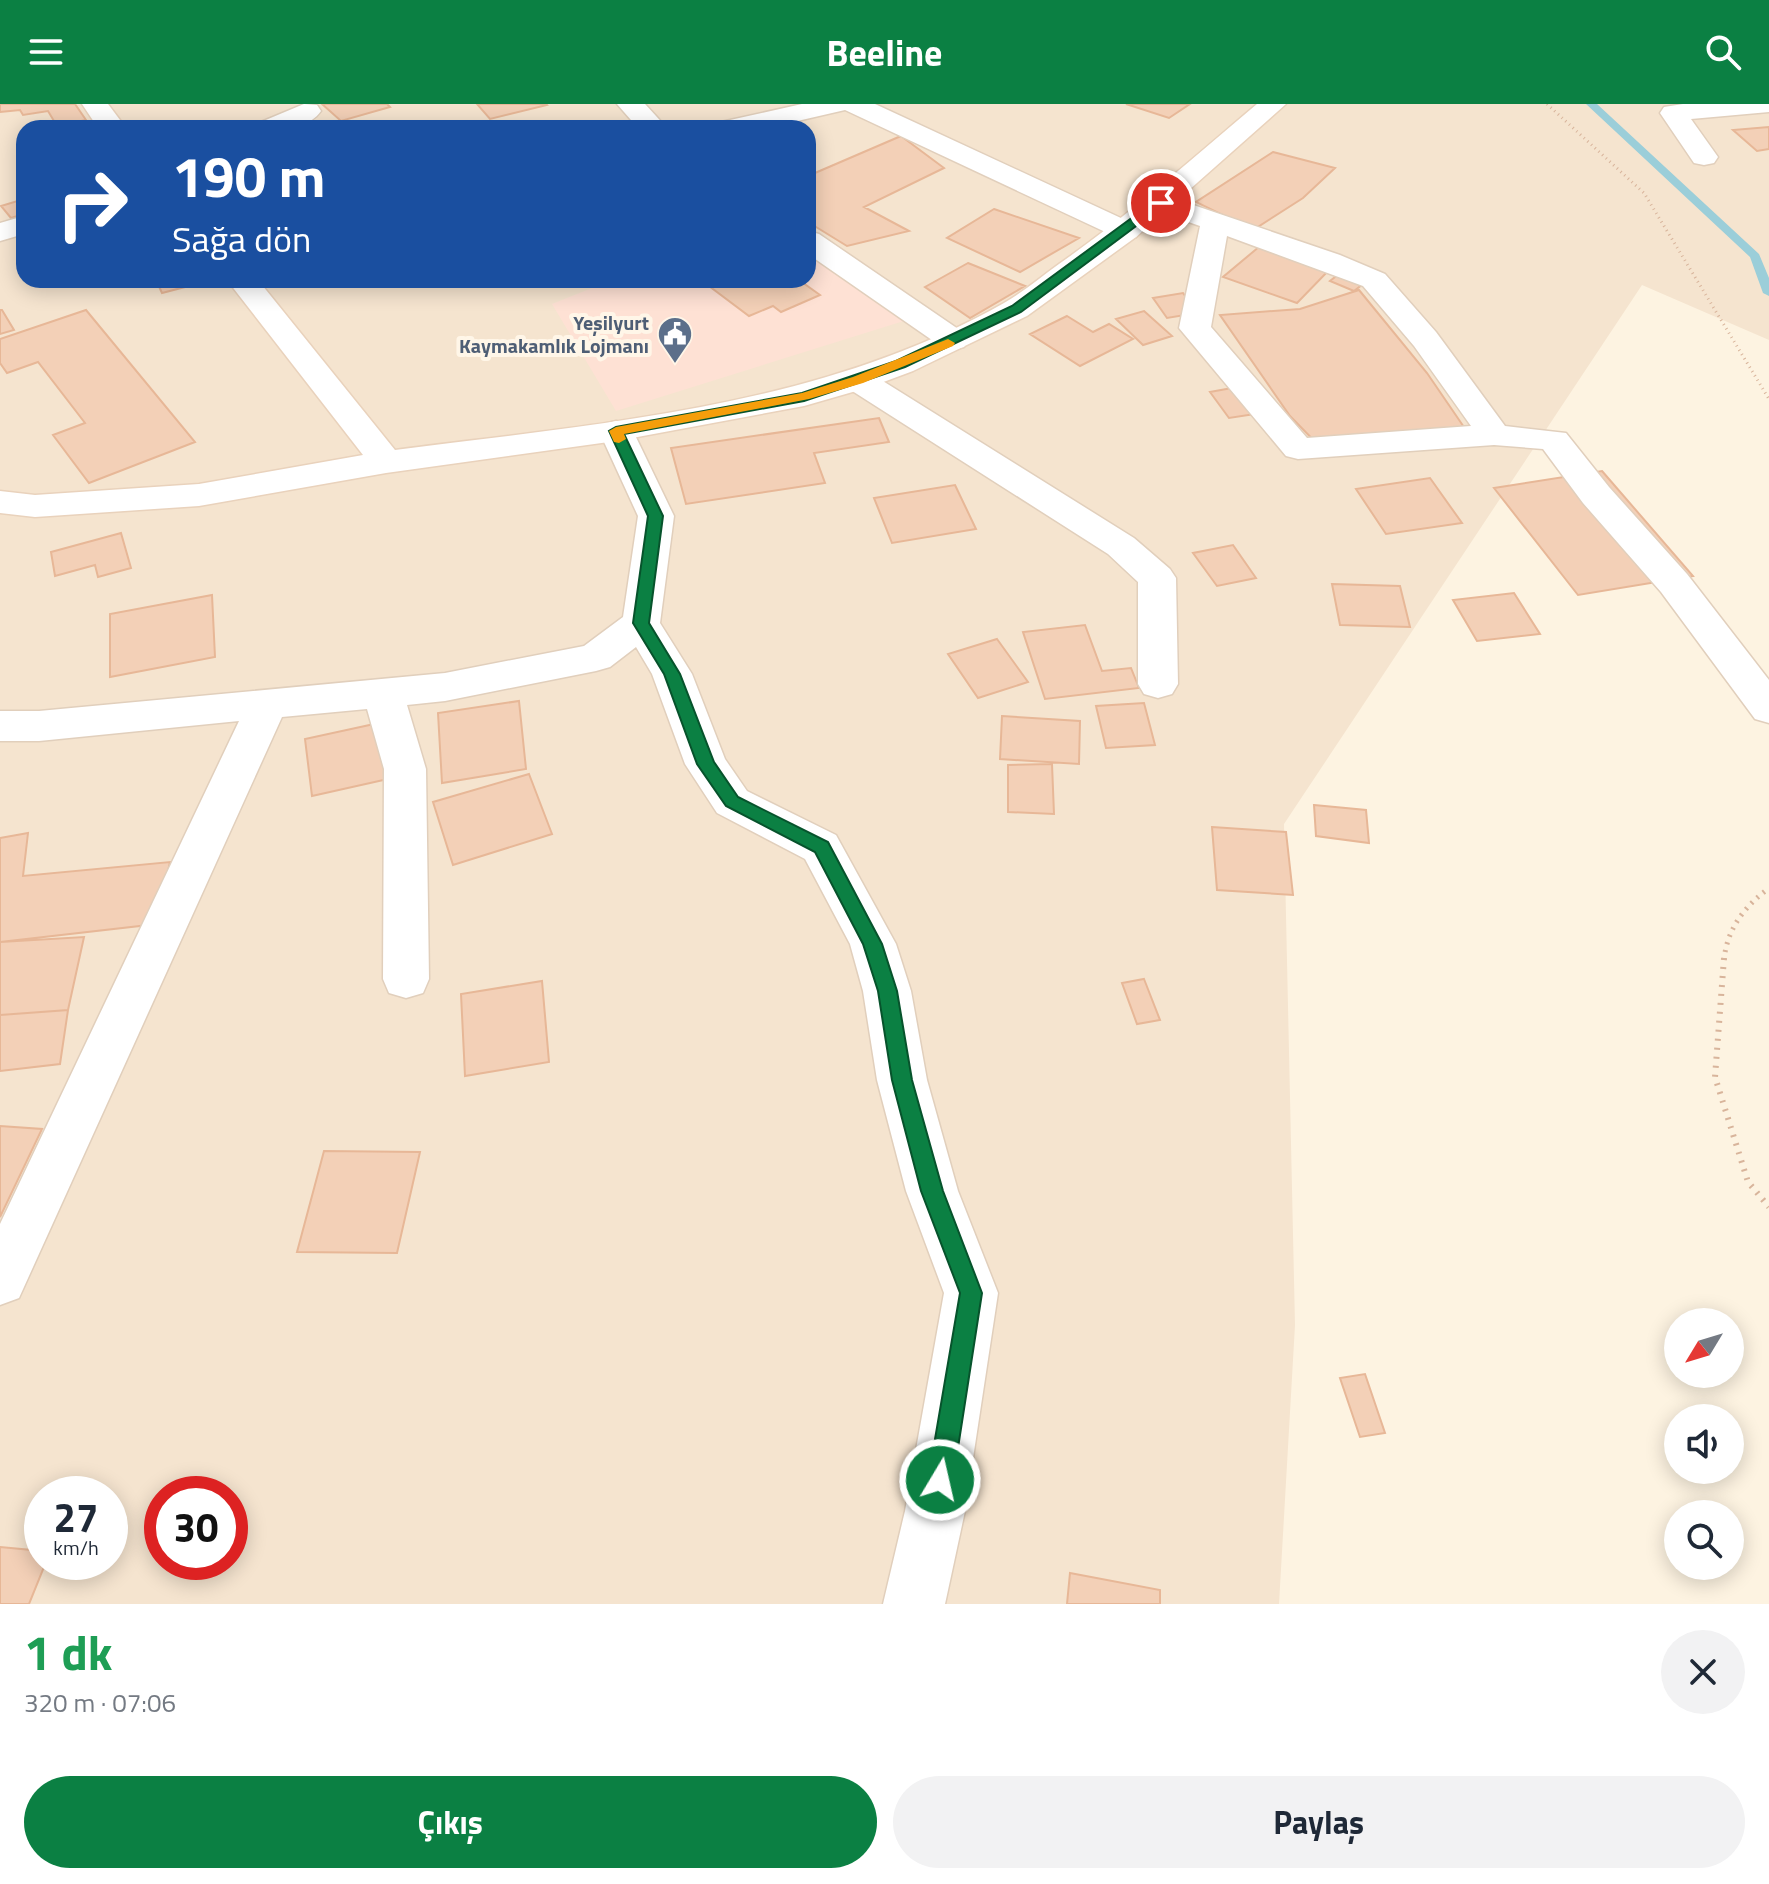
<!DOCTYPE html>
<html lang="tr">
<head>
<meta charset="utf-8">
<style>
	:root { --surface:#fff; --page:#f2f2f3; --text:#1f2937; --muted:#747a83; --accent:#0b8043 }
	body { margin:0; font-family:"Titillium Web",sans-serif; background:var(--page); color:var(--text); height:100vh; display:flex; flex-direction:column; font-size:30px; white-space:nowrap }
	* { box-sizing:border-box; margin:0 }
	p { font-size:26px; color:var(--muted) }
	.icon { flex:none; width:44px; height:44px; fill:none; stroke:currentColor; stroke-width:2; stroke-linecap:round; stroke-linejoin:round }
	.map { position:relative; height:1500px; overflow:hidden }
	.side { display:flex; flex-direction:column; background:var(--surface); flex:1 }
	.side>* { flex:none }
	.banner { position:absolute; left:16px; top:16px; width:800px; height:168px; border-radius:24px; box-shadow:0 4px 20px #0003; background:#1a4fa0; color:#fff; overflow:hidden }
	.needle { width:52px; rotate:232deg }
	.controls { position:absolute; left:1664px; top:1204px; display:grid; gap:16px }
	.controls a { display:grid; place-items:center; width:80px; height:80px; border-radius:50%; background:var(--surface); box-shadow:0 4px 20px #0003; font-size:40px }
	.speed { position:absolute; left:24px; top:1372px; display:flex; gap:16px; font-size:40px; font-weight:700; text-align:center }
	.speed>* { display:grid; place-content:center; width:104px; height:104px; border-radius:50%; background:var(--surface); box-shadow:0 4px 20px #0003; line-height:1 }
	.speed small { font-size:20px; font-weight:400 }
	.speed .limit { border:12px solid #d22; background:#fff; color:#111 }
	.pin { position:absolute; display:grid; place-items:center; width:68px; height:68px; color:#fff; margin:-34px; border:4px solid #fff; border-radius:50%; box-shadow:0 2px 8px #0007 }
	.me { position:absolute; width:88px; margin:-44px; rotate:9deg; stroke-linejoin:round; filter:drop-shadow(0 0 6px #0008) }
	.turn { display:flex; align-items:center; gap:28px; height:168px; padding:0 24px; font-size:36px }
	.turn .icon { width:104px; height:104px; stroke-width:2.5 }
	.turn b { display:block; font-size:56px; line-height:68px }
	.round { display:grid; place-items:center; flex:none; width:84px; height:84px; border-radius:42px; background:var(--page) }
	.headline { display:flex; align-items:center; justify-content:space-between; height:136px; padding:0 24px }
	h1 { font-size:48px; font-weight:700; line-height:60px; color:#1e9e55 }
	.button { display:flex; gap:16px; margin-top:auto; padding:16px 24px }
	.button a { flex:1; height:92px; border-radius:48px; background:var(--accent); color:#fff; font-size:32px; font-weight:700; line-height:92px; text-align:center }
	.button a+a { background:var(--page); color:var(--text) }
	header { display:flex; justify-content:space-between; align-items:center; height:104px; padding:0 24px; background:var(--accent); color:#fff; font-size:36px; font-weight:700 }
	.map>svg:first-child { display:block }
</style>
</head>
<body>
<header><svg class="icon" aria-label="menu" viewBox="0 0 24 24"><path d="M4 6h16M4 12h16M4 18h16"/></svg>Beeline<svg class="icon" aria-label="search" viewBox="0 0 24 24"><circle cx="10" cy="10" r="6"/><path d="M15 15l6 6"/></svg></header>
<div class="map">
<svg width="1769" height="1500" viewBox="0 0 1769 1500">
	<rect width="100%" height="100%" fill="#fdf3e1"/>
	<path fill="#f5e4cf" fill-rule="evenodd" d="M0,0H1769V236L1642,181L1284,720L1295,1221L1279,1500H0ZM24,24H808V176H24ZM42,1390H110V1458H42ZM162,1390H230V1458H162Z"/>
	<path fill="#fee1d4" d="M808,148L907,216L616,307L552,200L612,176H808Z"/>
	<g fill="none" stroke-linecap="round" stroke-linejoin="round">
		<path fill="#9bced9" fill-rule="evenodd" d="M1586,0H1597L1759,150L1769,174V192L1763,189L1750,153Z"/>
	</g>
	<path fill="#f3d0b7" stroke="#e7b797" stroke-width="2" d="M0,0H75L86,16L57,22L48,7L23,11L20,6L0,8Z
		M322,0H387L390,3L341,17Z
		M477,0H546L547,1L490,15Z
		M1126,0H1190L1169,14Z
		M1769,23V45L1757,47L1733,26Z
		M901,32L944,64L864,103L909,127L847,142L808,118V72Z
		M1273,48L1335,64L1303,94L1253,126L1196,98Z
		M24,95V110L11,114L1,102Z
		M994,105L1079,134L1020,168L947,134Z
		M1260,142L1331,164L1297,199L1223,173Z
		M968,159L1025,182L970,214L925,183Z
		M1339,170L1363,180L1354,187L1330,177Z
		M156,176H212L162,189Z
		M701,176H799L820,191L781,208L773,202L749,212Z
		M1359,186L1427,269L1468,329L1330,353L1290,312L1220,211L1300,205Z
		M1183,189L1197,209L1167,214L1153,194Z
		M0,206H2L14,226L0,230Z
		M86,206L195,338L89,379L53,331L85,319L38,258L7,269L0,259V235Z
		M1144,207L1172,232L1143,241L1116,215Z
		M1067,212L1093,228L1109,220L1133,235L1080,262L1030,230Z
		M1248,281L1268,308L1229,314L1210,288Z
		M879,314L889,338L814,349L825,379L686,400L671,344Z
		M1602,367L1693,472L1578,491L1494,384Z
		M1430,374L1462,419L1386,430L1356,385Z
		M955,381L976,425L892,439L874,394Z
		M121,429L131,464L98,473L95,461L55,472L51,448Z
		M1233,441L1256,474L1217,482L1193,449Z
		M1332,480L1400,482L1410,523L1340,521Z
		M1514,489L1540,530L1477,537L1453,496Z
		M212,491L215,553L110,573V510Z
		M1085,521L1102,567L1131,564L1139,584L1045,595L1023,528Z
		M997,535L1028,578L978,594L948,550Z
		M519,597L526,665L442,679L438,609Z
		M1144,599L1155,641L1106,644L1096,602Z
		M1002,612L1080,617L1079,660L1000,655Z
		M388,617L397,673L312,692L305,635Z
		M1052,660L1054,710L1008,708V661Z
		M529,670L552,730L453,761L433,698Z
		M1314,701L1366,706L1369,739L1316,732Z
		M1212,723L1286,728L1293,791L1217,786Z
		M28,729L23,772L170,758L157,820L0,838V734Z
		M84,833L68,906L0,911V838Z
		M1144,875L1160,916L1137,920L1122,879Z
		M542,877L549,958L465,972L461,890Z
		M68,906L60,960L0,967V911Z
		M0,1022L42,1025L0,1113Z
		M324,1047L420,1048L397,1149L297,1148Z
		M1365,1270L1385,1329L1360,1333L1340,1274Z
		M0,1443L42,1447V1458H46L29,1500H0Z
		M1070,1469L1160,1486V1500H1067Z"/>
	<g fill="none" stroke-linecap="round" stroke-linejoin="round">
		<defs>
			<path id="minor" d="M304,0L317,1L321,7C307,27 279,24 257,24L261,18Z
				M617,0H645L667,24H638Z
				M802,0H875L1136,121L1141,127L1136,133L1126,136L1116,133L845,6L767,24H717L721,18Z
				M1683,0H1769V8L1691,15L1718,53L1714,59L1704,61L1694,59L1660,9L1664,3Z
				M1161,90L1340,151L1385,170L1436,228L1505,322L1566,329L1609,383L1687,470L1769,576V619L1755,615L1661,488L1583,399L1543,345L1494,341L1298,355L1286,352L1179,224L1200,122L1151,105L1147,99L1151,93ZM1227,132L1363,182L1414,242L1471,322L1307,334L1211,223Z
				M24,112V130L0,137V119Z
				M808,127L819,130L964,229L969,236L964,243L953,246L942,243L808,150Z
				M858,266L870,269L1134,434L1170,465L1176,474L1178,580L1172,590L1158,594L1144,590L1138,580V478L1108,450L846,283L842,276L846,269Z
				M616,317L628,320L633,327L674,412L660,519L692,570L725,655L747,687L836,731L896,840L911,887L927,976L958,1087L998,1189L965,1407L945,1500H883L905,1407L944,1189L906,1087L877,976L863,887L850,840L805,755L717,709L685,660L652,570L636,543L610,563L596,567L445,597L407,601L426,665L429,875L423,889L406,894L389,889L383,875L384,665L367,605L282,613L19,1194L0,1201V1120L239,617L39,637H0V607H39L445,569L584,542L623,513L638,412L599,327L604,320Z"/>
			<path id="secondary" d="M82,0H108L126,24H98Z
				M1257,0H1286L1136,133L1027,212L913,267L870,283L804,302L616,337L386,369L199,402L35,413L0,409V387L35,391L199,380L363,351L227,176H258L395,346C602,319 819,304 1004,199C1023,188 1041,173 1059,160C1129,111 1192,55 1257,0Z"/>
		</defs>
		<use href="#minor" stroke="#e1cfbc" stroke-width="3"/>
		<use href="#secondary" stroke="#e9d2bc" stroke-width="3"/>
		<path stroke="#d8b49b" stroke-width="3" stroke-dasharray="1 4" stroke-linecap="butt" d="M1547,0L1644,89L1769,295"/>
		<path stroke="#d8b49b" stroke-width="5" stroke-dasharray="2 6" stroke-linecap="butt" d="M1724,856C1727,825 1744,803 1769,784"/>
		<path stroke="#d8b49b" stroke-width="6" stroke-dasharray="2 7" stroke-linecap="butt" d="M1724,854L1715,973L1748,1078L1769,1103"/>
		<use href="#minor" fill="#fff" fill-rule="evenodd"/>
		<use href="#secondary" fill="#fff" fill-rule="evenodd"/>
	</g>
	<path fill="#0b8043" stroke="#07532c" stroke-width="2" d="M1156,96L1167,99L1021,208L905,263L804,297L624,330L663,412L649,519L680,570L714,658L738,693L828,738L882,840L897,887L912,976L943,1087L982,1189L953,1376L949,1385L940,1388L932,1385L928,1376L960,1189L921,1087L892,976L878,887L863,840L815,748L726,702L697,660L664,570L633,519L648,412L609,327L616,323L802,289L896,257L1012,202Z"/>
	<path fill="#f59e0b" d="M948,235L955,239L953,242L863,279L809,295L624,330L626,335L619,339L614,338L609,327L616,323L802,289L853,273Z"/>
	<defs>
		<symbol id="civic-pin" viewBox="-11 -11 22 30"><path d="M0 17L-7.5 6A9.5 9.5 0 1 1 7.5 6Z" fill="#5c6f8a" stroke="#fff6e8"/><path d="M-.6-6.5H3V-4.5H.6V-3L4-1V1h2V6H-6V1h2V-1L-.6-3ZM-1.2 2.5V6h2.4V2.5Z" fill="#fff"/></symbol>
	</defs>
	<g fill-rule="evenodd">
		<use href="#civic-pin" x="655" y="210" width="40" height="54"/>
	</g>
	<g text-anchor="middle" dominant-baseline="central" stroke-width="8" stroke-linejoin="round" paint-order="stroke">
		<g font-size="20" font-weight="bold" fill="#4e5e75" stroke="#fff6e8" text-anchor="end">
			<text x="649" y="218">Yeşilyurt<tspan x="649" dy="23">Kaymakamlık Lojmanı</tspan></text>
		</g>
	</g>
</svg>
<div class="controls">
<a><svg class="needle" viewBox="-14 -14 28 28"><path d="M0-13l5 13h-10z" fill="#e53935"/><path d="M0 13l5-13h-10z" fill="#747a83"/></svg></a>
<a><svg class="icon" aria-label="sound" viewBox="0 0 24 24"><path d="M4 9h4l5-4v14l-5-4H4zM17 9q2 3 0 6"/></svg></a>
<a><svg class="icon" aria-label="search" viewBox="0 0 24 24"><circle cx="10" cy="10" r="6"/><path d="M15 15l6 6"/></svg></a>
</div>
<div class="speed"><div>27<small>km/h</small></div><div class="limit">30</div></div>
<div class="pin" style="left:1161px;top:99px;background:#d93025"><svg class="icon" aria-label="arrive" viewBox="0 0 24 24"><path d="M6 21V4h12l-3 4 3 4H6"/></svg></div>
<svg class="me" style="left:940px;top:1376px" viewBox="-20 -20 40 40"><circle r="17" fill="#0b8043" stroke="#fff" stroke-width="3"/><path d="M0-11L8 9 0 5-8 9z" fill="#fff"/></svg>
<div class="banner">
<div class="turn"><svg class="icon" aria-label="right" viewBox="0 0 24 24"><path d="M7 20v-9h11M14 6l5 5-5 5"/></svg><div><b>190 m</b>Sağa dön</div></div>
</div>
</div>
<section class="side">
<div class="headline"><div><h1>1 dk</h1><p>320 m · 07:06</p></div><a class="round"><svg class="icon" aria-label="close" viewBox="0 0 24 24"><path d="M6 6l12 12M18 6L6 18"/></svg></a></div>
<div class="button"><a>Çıkış</a><a>Paylaş</a></div>
</section>
</body>
</html>
